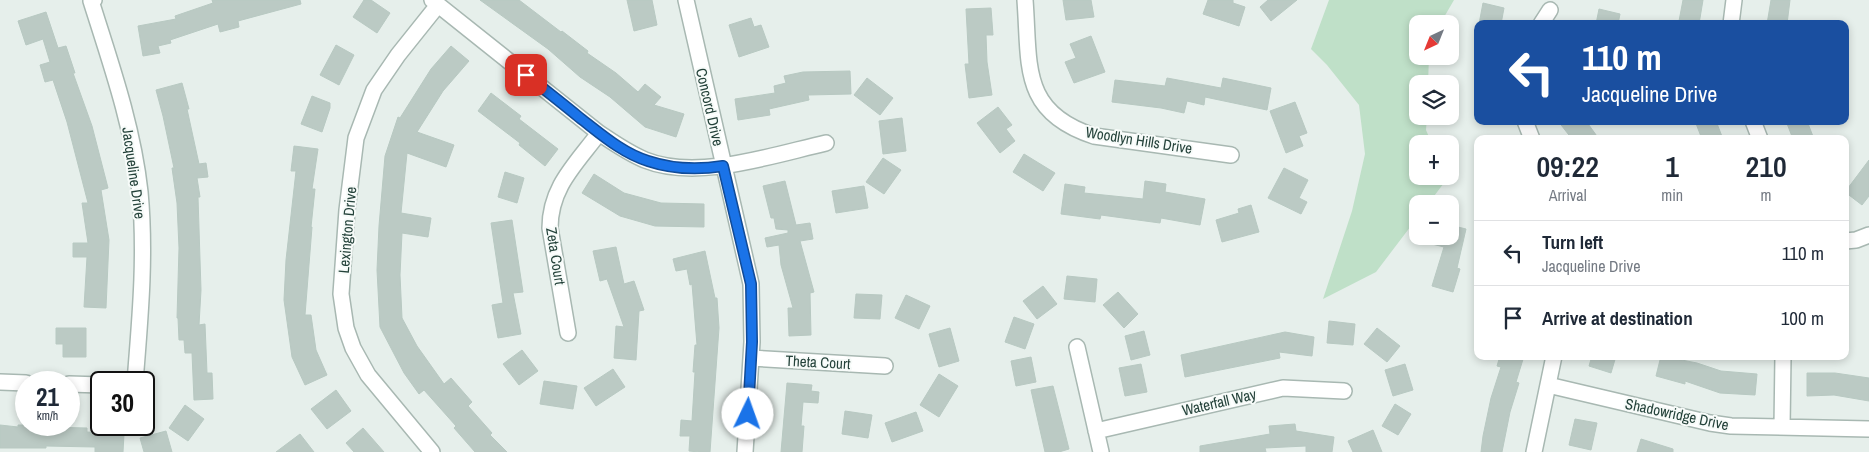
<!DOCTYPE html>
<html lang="en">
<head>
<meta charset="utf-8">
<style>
	:root { --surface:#fff; --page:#f6f6f7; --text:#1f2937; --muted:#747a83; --line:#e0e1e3 }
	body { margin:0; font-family:"Archivo Narrow",sans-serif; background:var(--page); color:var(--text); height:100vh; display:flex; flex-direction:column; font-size:19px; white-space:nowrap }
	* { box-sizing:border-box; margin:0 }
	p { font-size:16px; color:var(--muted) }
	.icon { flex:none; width:28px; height:28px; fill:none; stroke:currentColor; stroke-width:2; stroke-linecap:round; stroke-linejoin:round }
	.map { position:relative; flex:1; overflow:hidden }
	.panel { position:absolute; left:1474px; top:135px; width:375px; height:225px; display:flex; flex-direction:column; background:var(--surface); border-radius:10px; box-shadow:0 2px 8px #0003 }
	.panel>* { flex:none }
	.guide { position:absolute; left:1474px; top:20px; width:375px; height:105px; border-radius:10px; box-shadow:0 2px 8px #0003; background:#1a4fa0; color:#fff; overflow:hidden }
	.needle { width:32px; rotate:223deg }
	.controls { position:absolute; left:1409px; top:15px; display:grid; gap:10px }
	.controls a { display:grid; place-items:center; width:50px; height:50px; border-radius:10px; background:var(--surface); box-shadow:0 2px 8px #0003; font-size:25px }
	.speed { position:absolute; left:15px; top:371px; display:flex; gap:10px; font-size:25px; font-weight:700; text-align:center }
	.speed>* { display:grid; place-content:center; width:65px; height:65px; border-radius:50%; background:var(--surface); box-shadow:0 2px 8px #0003; line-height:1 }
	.speed small { font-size:12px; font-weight:400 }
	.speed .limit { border:2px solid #111; border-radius:8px; background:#fff; color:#111 }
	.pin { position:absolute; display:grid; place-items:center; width:42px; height:42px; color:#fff; margin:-21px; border-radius:10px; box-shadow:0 2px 8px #0006 }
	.me { position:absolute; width:55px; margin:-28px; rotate:3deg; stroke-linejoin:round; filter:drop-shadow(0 0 4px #0008) }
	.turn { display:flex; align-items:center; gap:18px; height:105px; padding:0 25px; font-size:22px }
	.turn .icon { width:65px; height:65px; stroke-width:2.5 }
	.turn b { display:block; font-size:35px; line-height:42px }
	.eta { display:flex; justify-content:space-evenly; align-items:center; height:85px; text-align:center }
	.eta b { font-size:30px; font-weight:600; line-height:35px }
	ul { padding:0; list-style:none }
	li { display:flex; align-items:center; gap:15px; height:65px; padding:0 25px; border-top:1px solid var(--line) }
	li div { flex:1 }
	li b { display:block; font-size:19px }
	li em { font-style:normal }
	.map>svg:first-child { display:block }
</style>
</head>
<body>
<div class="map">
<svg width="1869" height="452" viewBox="0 0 1869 452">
	<rect width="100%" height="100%" fill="#e6efeb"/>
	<path fill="#bfe0c8" d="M1329,0H1454L1440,24H1418V56H1429L1428,84H1418V116H1427L1426,130L1432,144H1418V176H1446L1447,179L1428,204H1418L1417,218L1376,272L1323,299L1352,211L1365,154L1359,105L1327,65L1311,49Z"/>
	<path fill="#bbcac4" stroke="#b8c9c2" d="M212,0H300L301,4L238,21L239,27L220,32L218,24L170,40L171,43L158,46L160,53L143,56L138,26L176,19L175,16L213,3Z
		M364,0H371L390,13L377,33L353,17Z
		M480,0H519L561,32L562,31L588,51L587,53L616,73L638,92L645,84L661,97L654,105L684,114L676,137L645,127L610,97L580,77L548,49Z
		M627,0H652L657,25L634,31Z
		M1063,0H1091L1094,17L1066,20Z
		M1208,0H1233V3L1245,7L1239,26L1203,14Z
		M1268,0H1297L1271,21L1260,7Z
		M1683,0H1703L1699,24L1679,21Z
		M1771,0H1790L1787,24H1767Z
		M1483,3L1504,8L1501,24H1479Z
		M991,8L993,35H986L987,62L992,95L969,98L965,64H969L966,9Z
		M1599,9L1620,14L1618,24H1596Z
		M46,12L58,48L66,46L75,73H73L92,126L108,188L101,190L109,240L106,308L84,307L87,257H73V243H88L82,203H88L67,122L53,80L45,82L40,65L50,62L43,39L26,45L18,21Z
		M751,18L754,27L761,25L769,47L739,57L729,25Z
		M1091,36L1105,72L1074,83L1065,62L1076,58L1070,44Z
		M336,45L354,55L339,85L320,75Z
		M451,46L469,61L443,91L417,132L454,145L446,167L407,153L401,213L431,218L428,237L402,233L400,275L402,318L417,346L444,384L451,378L472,402L468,406L492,433L490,435L507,452H475L454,428L456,426L424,390L419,394L404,373L380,327L377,270L379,226L385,156L398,117L400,118L431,69Z
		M850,71L851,94L808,95L809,100L769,109L770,115L738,120L735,99L775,93L774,86L786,83L784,76L803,72Z
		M867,78L893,98L880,115L854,95Z
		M1167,78L1221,88L1223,78L1271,88L1267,110L1205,97L1204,105L1187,101L1184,113L1161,108L1112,102L1115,80L1165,86Z
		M182,83L189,109H187L199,164L206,163L208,177L197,178L200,197H198L201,290L199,325L205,324L207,373H212L213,399L194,400L192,353H185L184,340H179L178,318H177L179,248L177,203L172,168H174L163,116L156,90Z
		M491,93L521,116L519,119L558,149L545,166L519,145L520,143L478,111Z
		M312,96L330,103V108L322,132L301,124Z
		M1295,102L1307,133L1299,136L1303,146L1286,153L1270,111Z
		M998,107L1012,125L1006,129L1015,141L1000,153L977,123Z
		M902,118L906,151L883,154L879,121Z
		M1558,121H1586L1599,139H1572Z
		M1695,121H1716L1723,139H1702Z
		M1786,121H1807L1814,139H1793Z
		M294,146L318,149L312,189H315L311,227H312L305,315H311L316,350L327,375L305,385L292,357L284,300L286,260L296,171H291Z
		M1024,154L1055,173L1043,191L1013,172Z
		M883,158L901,170L884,194L866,182Z
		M1869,160V196L1862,205L1845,192Z
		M1284,168L1308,180L1299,198L1307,202L1301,214L1268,198Z
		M505,172L524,178L517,203L498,197Z
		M594,174L624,193L661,203L704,204V227L655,226L620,216L582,193Z
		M785,181L796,225L810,223L813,239L800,241L814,292L810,293L811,335L789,336L788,308H793L781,265L779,245L767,247L765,238L788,233V230L776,229L774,218H771L763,186Z
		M1145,181L1166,184L1165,192L1205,199L1200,225L1161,218L1160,223L1101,215L1100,219L1061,214L1065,184L1085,187L1084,193L1143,199Z
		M864,186L868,208L836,213L832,191Z
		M1251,205L1259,232L1222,242L1216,220L1239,213L1238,209Z
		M512,220L523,292L513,293L521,334L498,338L492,305L503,303L491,223Z
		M1450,225L1466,229L1457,268L1460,269L1453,292L1432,286L1444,247L1420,241V236H1450Z
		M616,247L624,284L634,281L644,310L639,311L636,360L614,358L616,326L624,327L607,279L600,281L593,251Z
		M705,251L715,298H717L719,328L710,452H699L689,451L690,436H680L681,420L692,421L695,372H693L695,345H697L692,284L690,285L687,269L676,271L673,259Z
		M1067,276L1097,279L1095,302L1064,299Z
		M1043,286L1057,304L1037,319L1023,301Z
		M1118,292L1138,314L1124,328L1103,305Z
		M856,294L882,295L880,319L854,318Z
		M906,295L930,306L919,329L895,318Z
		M1014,317L1034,324L1025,349L1005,342Z
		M1329,321L1355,324L1353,345L1327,343Z
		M56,328H86V357H63V344H56Z
		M950,328L959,361L939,367L929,334Z
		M1377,328L1400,346L1387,362L1364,344Z
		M1144,331L1150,355L1131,360L1125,336Z
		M1285,332L1314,337L1312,356L1279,352L1280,358L1185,377L1181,355Z
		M522,350L538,371L519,385L503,364Z
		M1500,356H1524L1516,382L1519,383L1510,412L1502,452H1481L1483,436L1491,398L1501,367L1497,366Z
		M1592,356H1616L1611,373L1589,366Z
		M1661,356L1697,363L1721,371L1757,374L1755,395L1720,393L1685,381V384L1656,376Z
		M1031,357L1036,382L1016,386L1011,361Z
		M1141,364L1147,392L1125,396L1119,368Z
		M1405,364L1413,390L1393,396L1385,370Z
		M613,369L625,387L596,406L584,388Z
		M1807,373H1835L1869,378V401L1834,395L1807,396Z
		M939,374L958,386L939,417L920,405Z
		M544,381L577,386L573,409L540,404Z
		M787,383L812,385L811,391L819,392L818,403L803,402L801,426H804L802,452H781Z
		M1053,386L1069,449L1059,452H1045L1031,390Z
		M336,390L351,411L327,429L311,409Z
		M1395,404L1411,414L1398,435L1382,426Z
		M185,405L204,419L188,441L169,428Z
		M845,411L872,415L868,438L842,434Z
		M916,412L923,431L892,442L885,423Z
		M1575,419L1597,423L1591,450L1569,445Z
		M1295,424L1296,431L1334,437L1332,452H1306V446L1265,448L1266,452H1200V446L1270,434L1269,426Z
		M0,425L18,427V425H46V427L87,428V432L124,434L123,452H95V447L46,446V448H0Z
		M363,428L384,452H354L346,443Z
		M1373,430L1382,452H1353L1348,441Z
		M166,431L172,452H144L140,438Z
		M300,434L314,452H276Z
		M1641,439L1673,449V452H1637Z"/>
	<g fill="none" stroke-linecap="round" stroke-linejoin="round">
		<defs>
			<path id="minor" d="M94,0L91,1C111,64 133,127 140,192C146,256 140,319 135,382
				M432,0L599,133C614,143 628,153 645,160C697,181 773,155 826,143
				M686,0L751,284L752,342L745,452
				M1025,0C1030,65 1020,112 1094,136L1231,155
				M1541,24L1550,10
				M1731,24L1734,0
				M1525,121L1532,139
				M1753,121L1760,139
				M1845,241L1856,240L1869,235
				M568,333L550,228C550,187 576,164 599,133
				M1077,347L1101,452
				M751,358L885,366
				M0,382L26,383
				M69,384L101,385
				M1548,385L1710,423L1731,426L1869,429
				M1782,427L1783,356
				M1096,431L1283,388L1344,391
				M432,452L368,375L353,348L346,328L341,294L347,210L356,138L374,90L398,55L438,5
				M1534,452L1554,356"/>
		</defs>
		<use href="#minor" stroke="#a8b8b2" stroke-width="18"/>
		<use href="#minor" stroke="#fff" stroke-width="15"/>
	</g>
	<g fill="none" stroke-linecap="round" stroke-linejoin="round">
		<defs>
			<path id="route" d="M526,75C544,89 562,103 580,118C601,134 622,153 648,161C672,169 698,170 723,166L751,284L752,342L748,414"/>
		</defs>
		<use href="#route" stroke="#114b97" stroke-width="12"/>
		<use href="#route" stroke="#1a73e8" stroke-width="9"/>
	</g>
	<g text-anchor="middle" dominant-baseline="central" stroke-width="4" stroke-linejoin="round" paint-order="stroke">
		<g font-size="15" fill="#24423a" stroke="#f7fbf9">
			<text transform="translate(710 107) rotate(77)">Concord Drive</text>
			<text transform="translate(1139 140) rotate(9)">Woodlyn Hills Drive</text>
			<text transform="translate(134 173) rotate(82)">Jacqueline Drive</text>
			<text transform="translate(347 230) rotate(-85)">Lexington Drive</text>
			<text transform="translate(556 256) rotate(81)">Zeta Court</text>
			<text transform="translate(818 362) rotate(3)">Theta Court</text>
			<text transform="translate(1219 402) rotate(-13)">Waterfall Way</text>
			<text transform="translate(1677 414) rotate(12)">Shadowridge Drive</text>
		</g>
	</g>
</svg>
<div class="controls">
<a><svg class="needle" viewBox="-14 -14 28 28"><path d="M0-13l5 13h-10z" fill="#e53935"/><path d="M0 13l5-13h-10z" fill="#747a83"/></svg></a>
<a><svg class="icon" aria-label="layers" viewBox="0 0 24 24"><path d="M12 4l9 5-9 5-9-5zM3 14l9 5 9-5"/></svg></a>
<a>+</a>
<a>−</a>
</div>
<div class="speed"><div>21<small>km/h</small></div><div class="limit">30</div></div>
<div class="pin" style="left:526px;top:75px;background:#d93025"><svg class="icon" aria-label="arrive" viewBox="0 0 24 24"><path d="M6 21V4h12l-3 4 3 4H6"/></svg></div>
<svg class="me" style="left:748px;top:414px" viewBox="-20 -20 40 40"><circle r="19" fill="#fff"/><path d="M0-13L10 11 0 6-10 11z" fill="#1a73e8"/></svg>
<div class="guide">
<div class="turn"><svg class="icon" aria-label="left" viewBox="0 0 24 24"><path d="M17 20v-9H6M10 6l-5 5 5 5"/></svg><div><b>110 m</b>Jacqueline Drive</div></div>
</div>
<section class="panel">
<div class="eta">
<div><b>09:22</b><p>Arrival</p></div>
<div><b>1</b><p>min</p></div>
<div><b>210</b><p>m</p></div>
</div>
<ul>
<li><svg class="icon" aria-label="left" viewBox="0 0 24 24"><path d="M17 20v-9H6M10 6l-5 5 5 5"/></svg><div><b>Turn left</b><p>Jacqueline Drive</p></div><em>110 m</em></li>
<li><svg class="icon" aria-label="arrive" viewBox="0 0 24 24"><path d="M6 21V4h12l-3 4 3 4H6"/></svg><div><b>Arrive at destination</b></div><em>100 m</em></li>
</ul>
</section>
</div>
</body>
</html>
